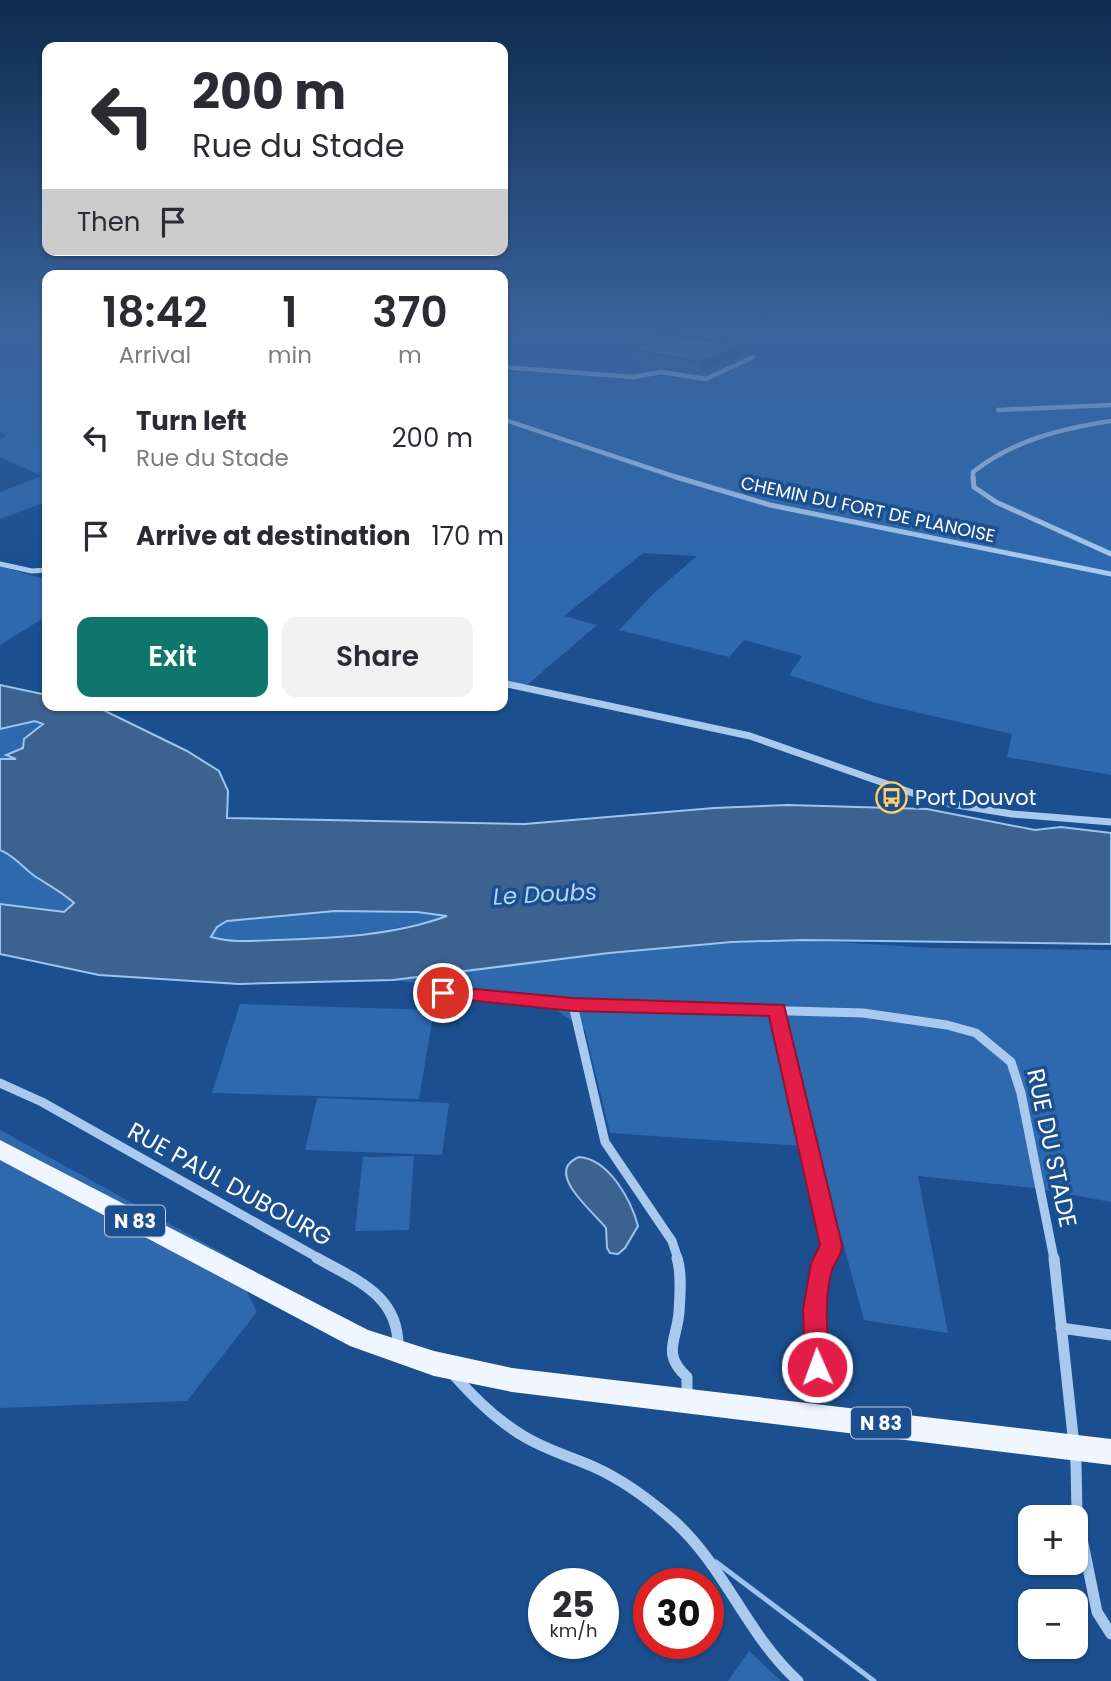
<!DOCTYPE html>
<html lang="en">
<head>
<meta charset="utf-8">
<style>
	:root { --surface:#fff; --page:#f2f2f3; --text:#2b2b33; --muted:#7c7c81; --accent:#0f766e }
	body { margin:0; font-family:Poppins,sans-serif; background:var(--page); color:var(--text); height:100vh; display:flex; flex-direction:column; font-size:26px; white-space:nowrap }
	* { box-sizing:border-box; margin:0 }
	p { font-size:23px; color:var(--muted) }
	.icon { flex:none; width:38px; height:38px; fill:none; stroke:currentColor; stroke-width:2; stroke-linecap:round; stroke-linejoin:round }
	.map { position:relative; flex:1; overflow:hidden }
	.sheet { position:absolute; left:42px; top:270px; width:466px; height:441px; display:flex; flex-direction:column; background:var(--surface); border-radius:14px; box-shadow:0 2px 5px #0004 }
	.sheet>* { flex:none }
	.guide { position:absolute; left:42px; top:42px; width:466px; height:214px; border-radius:14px; box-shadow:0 2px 5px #0004; background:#fff; color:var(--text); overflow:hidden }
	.tools { position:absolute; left:1018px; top:1505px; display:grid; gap:14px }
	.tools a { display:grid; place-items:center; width:70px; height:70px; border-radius:14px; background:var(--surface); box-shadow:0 2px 5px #0004; font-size:35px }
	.speed { position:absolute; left:528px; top:1568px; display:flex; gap:14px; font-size:35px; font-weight:700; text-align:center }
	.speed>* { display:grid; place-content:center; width:91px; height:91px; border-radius:50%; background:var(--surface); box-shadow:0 2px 5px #0004; line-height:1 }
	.speed small { font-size:18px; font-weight:400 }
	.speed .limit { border:10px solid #d22; background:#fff; color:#111 }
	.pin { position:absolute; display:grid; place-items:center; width:60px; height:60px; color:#fff; margin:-30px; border:4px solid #fff; border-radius:50%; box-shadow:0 2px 7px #0007 }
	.me { position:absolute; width:77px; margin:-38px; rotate:358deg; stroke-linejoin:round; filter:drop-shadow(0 0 5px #0008) }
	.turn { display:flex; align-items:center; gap:24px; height:147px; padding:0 35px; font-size:32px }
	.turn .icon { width:91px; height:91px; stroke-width:2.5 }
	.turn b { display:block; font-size:49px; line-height:60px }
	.then { display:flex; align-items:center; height:66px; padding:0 35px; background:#0003; gap:14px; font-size:26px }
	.eta { display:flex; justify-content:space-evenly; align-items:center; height:119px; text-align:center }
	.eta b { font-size:42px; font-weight:600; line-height:49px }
	.button { display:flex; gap:14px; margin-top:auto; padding:14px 35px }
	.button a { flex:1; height:80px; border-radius:14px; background:var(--accent); color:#fff; font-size:28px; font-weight:600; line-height:80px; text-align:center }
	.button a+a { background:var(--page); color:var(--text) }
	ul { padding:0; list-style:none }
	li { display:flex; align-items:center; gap:21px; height:98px; padding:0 35px }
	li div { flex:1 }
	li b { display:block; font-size:26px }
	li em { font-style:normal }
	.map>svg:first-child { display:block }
</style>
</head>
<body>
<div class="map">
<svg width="1111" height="1681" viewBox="0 0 1111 1681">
	<rect width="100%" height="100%" fill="#1b4f8f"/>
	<path fill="#2e69ad" d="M0,324H47V504L43,503L0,519V492L42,476L0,457V439L7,436L0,432Z
		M502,324H1111V775L1007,757L1012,734L876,703L789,675L802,656L744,640L729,657L619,630L655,592L697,556L643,553L564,616L597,625L527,685L502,680Z
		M0,566L47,580V616L0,645Z
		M35,721L44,724L32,731L24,748L7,755L18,759H0V729Z
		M0,850C16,857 22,867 37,877C50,886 62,892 74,903L64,912L0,904Z
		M335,911L417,912L449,916C392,932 334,938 276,940C253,941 232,942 210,937L217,927L227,921Z
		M804,940L932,948L1111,950V1202L1034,1188L918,1176L948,1333L864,1320L817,1147L610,1133L585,1030L558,1011L476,991L393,980C530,963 666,943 804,940Z
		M240,1004L434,1010L419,1099L212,1093Z
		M317,1098L449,1103L442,1155L305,1150Z
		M0,1130L230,1257L257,1312L187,1401L0,1408Z
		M414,1156L409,1230L355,1231L363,1157Z
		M749,1651L781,1681H728Z"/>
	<path fill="#3c6290" stroke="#9cc4f0" stroke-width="2" fill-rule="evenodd" d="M0,685L47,695V705H93L187,751L219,771L228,791L227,818L525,824L714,808L788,805L927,809L1035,830L1061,827L1111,833V944L804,940L732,942L609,953L393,980L239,984L99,975L0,954V904L64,912L74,903C62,892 50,886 36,877C22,867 16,857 0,850V759H16L6,755L23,748L24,739L43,724L35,721L0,729ZM335,911L417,912L447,916C393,936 331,938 275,940C253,941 232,943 211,937L217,927L227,921Z
		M579,1157C609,1159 631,1200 638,1226L625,1248L618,1254L610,1253L607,1248L606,1228C595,1213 542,1172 579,1157Z"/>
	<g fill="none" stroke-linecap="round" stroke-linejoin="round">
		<path stroke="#9cc4f0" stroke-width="5" d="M716,1562L874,1681"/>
		<path stroke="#a9c9ee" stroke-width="4.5" d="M502,367L634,377L661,372L706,379L753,357
			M998,410L1111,405
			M502,419L682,479
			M973,479V472C1014,440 1060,429 1111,421"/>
		<path stroke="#a9c9ee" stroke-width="5" d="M676,477L770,505L1111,574
			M973,477L974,487L996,502L1111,554
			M0,564L32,571L47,570"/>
		<path stroke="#a9c9ee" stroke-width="7" d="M502,683L750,736L938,802L1012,814L1111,822"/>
		<path stroke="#a9c9ee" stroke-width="9" d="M444,993L573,1005L863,1013L947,1025L976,1033L1011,1062L1021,1093L1054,1259
			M573,1005L605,1142L672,1241L678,1259
			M777,1010L831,1245V1253L825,1259
			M0,1083L42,1102L320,1259"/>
		<path stroke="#a9c9ee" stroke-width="11" d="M317,1258C356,1280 399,1295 398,1347
			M677,1258C682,1273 680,1296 679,1312C677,1340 661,1354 687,1377V1399
			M1054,1258L1076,1464L1077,1514L1097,1612L1111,1634
			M1061,1328L1111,1335
			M453,1374C474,1398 497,1421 525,1437C547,1450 571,1457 594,1467C623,1480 650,1500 674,1521C725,1567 747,1635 798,1681
			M818,1394L815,1310L822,1263L827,1258"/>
		<path fill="#f0f6ff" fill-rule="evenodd" d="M0,1140L368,1330L434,1351L512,1368L1111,1439V1465L512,1392L434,1376L350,1346L0,1160Z"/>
	</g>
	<path fill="#3a679d" d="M635,350L742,355L700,373L635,360Z"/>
	<path fill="#305480" d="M742,345V355L700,373V362Z"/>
	<path fill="#4478b7" stroke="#305480" stroke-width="2" d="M654,333L742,345L700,362L635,350Z"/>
	<linearGradient id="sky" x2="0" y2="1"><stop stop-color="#0f2b4f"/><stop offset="0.58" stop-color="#39639b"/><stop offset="1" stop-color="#39639b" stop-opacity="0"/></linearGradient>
	<rect width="1111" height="560" fill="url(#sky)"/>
	<path fill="#e11d48" stroke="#92132f" stroke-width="2" d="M443,986L573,998L784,1005L842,1245C842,1257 835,1260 832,1270C823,1301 828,1335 829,1367L826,1375L817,1378L809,1375L805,1367L803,1310L811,1263L820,1245L769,1016L573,1011L437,997L434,993L437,988Z"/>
	<defs>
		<symbol id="bus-ring" viewBox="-11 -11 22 22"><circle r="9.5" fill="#1b4f8f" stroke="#ffd166" stroke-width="1.5"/><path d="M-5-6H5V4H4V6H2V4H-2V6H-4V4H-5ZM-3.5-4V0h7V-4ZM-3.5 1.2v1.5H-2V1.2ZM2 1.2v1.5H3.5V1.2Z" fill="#ffd166"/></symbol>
	</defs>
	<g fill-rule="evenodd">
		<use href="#bus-ring" x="874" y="780" width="35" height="35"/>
	</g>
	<g text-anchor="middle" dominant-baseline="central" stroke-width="7" stroke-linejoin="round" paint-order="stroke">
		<g font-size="18" fill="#fff" stroke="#1b4f8f">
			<text transform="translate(868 509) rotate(12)">CHEMIN DU FORT DE PLANOISE</text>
		</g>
		<g fill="#1b4f8f" stroke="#bbcadd" stroke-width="2">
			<rect x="105" y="1205.5" width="60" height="31" rx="5"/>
			<rect x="851" y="1407.5" width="60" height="31" rx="5"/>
		</g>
		<g font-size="19" font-weight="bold" fill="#fff">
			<text x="135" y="1221">N 83</text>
			<text x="881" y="1423">N 83</text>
		</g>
		<g font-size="21" fill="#fff" stroke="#1b4f8f" text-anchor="start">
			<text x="915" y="797">Port Douvot</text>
		</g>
		<g font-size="23" font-style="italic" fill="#b5d3f5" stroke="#1b4f8f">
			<text transform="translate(545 894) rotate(-3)">Le Doubs</text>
		</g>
		<g font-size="24" fill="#fff" stroke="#1b4f8f">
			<text transform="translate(1052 1148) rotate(78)">RUE DU STADE</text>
			<text transform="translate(230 1184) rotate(29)">RUE PAUL DUBOURG</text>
		</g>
	</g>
</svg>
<div class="tools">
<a>+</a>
<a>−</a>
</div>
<div class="speed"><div>25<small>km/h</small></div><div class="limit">30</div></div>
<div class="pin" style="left:443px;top:993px;background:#d93025"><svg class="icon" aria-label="arrive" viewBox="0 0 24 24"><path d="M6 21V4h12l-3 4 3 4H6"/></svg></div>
<svg class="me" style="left:817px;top:1367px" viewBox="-20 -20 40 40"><circle r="17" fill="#e11d48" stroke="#fff" stroke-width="3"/><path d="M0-11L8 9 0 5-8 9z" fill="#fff"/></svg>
<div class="guide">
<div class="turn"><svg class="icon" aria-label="left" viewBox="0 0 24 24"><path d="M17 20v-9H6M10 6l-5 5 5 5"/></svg><div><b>200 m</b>Rue du Stade</div></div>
<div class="then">Then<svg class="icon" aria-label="arrive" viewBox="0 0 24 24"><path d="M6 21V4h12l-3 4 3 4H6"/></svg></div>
</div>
<section class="sheet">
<div class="eta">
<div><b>18:42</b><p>Arrival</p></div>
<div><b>1</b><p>min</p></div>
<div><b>370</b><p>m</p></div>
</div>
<ul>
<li><svg class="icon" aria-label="left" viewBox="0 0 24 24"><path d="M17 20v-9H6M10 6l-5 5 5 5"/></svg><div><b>Turn left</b><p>Rue du Stade</p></div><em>200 m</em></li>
<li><svg class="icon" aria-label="arrive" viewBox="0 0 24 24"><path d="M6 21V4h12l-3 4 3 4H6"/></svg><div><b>Arrive at destination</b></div><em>170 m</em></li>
</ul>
<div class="button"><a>Exit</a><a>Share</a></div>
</section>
</div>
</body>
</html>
